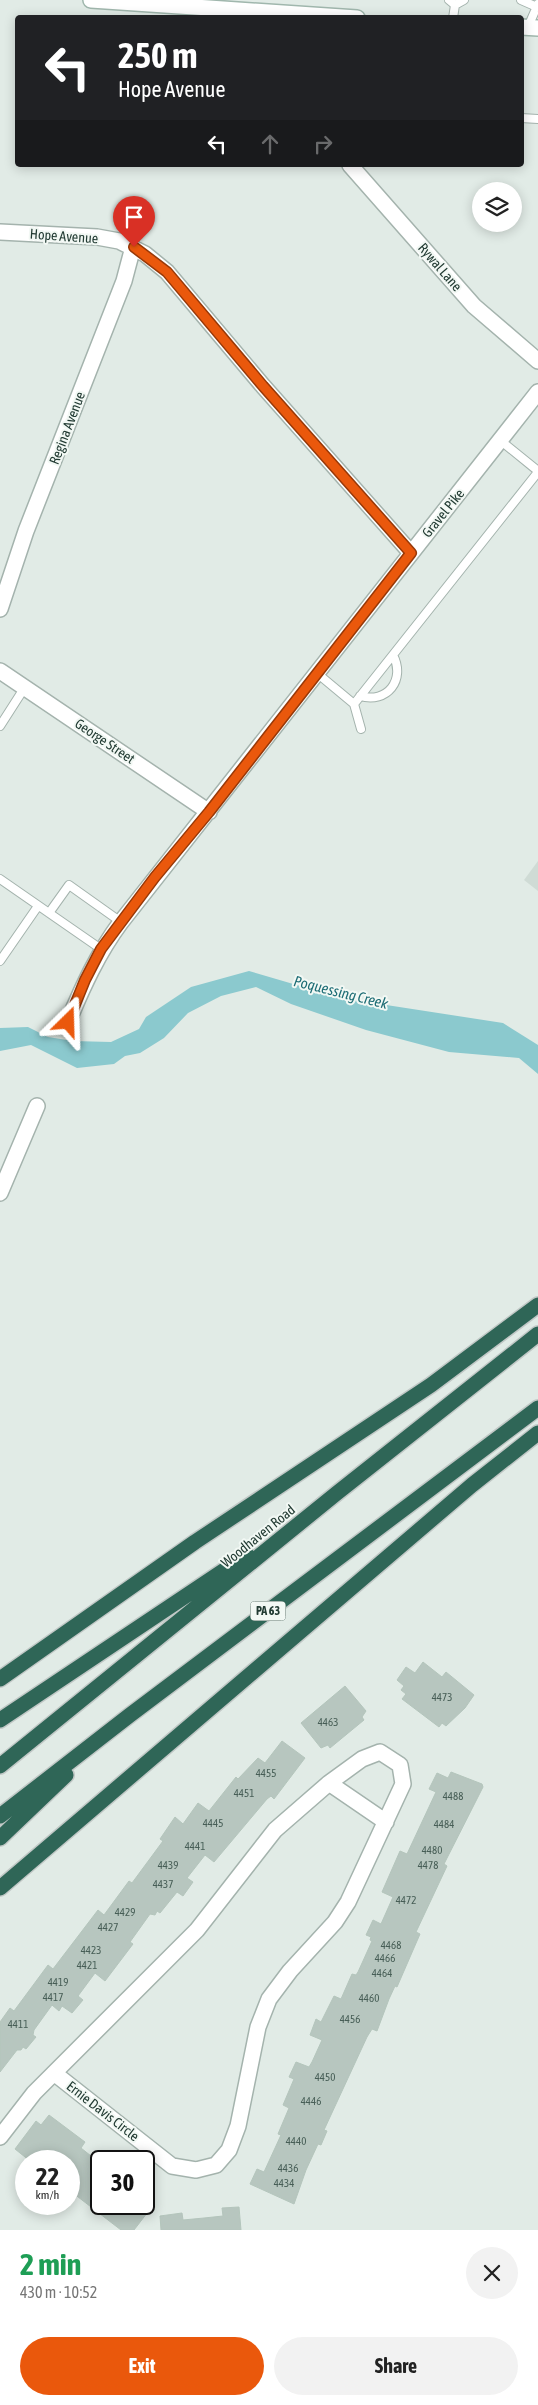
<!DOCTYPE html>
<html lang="en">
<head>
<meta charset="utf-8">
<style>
	:root { --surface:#fff; --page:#f2f2f2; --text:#222; --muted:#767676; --accent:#ea580c }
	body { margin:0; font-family:"Asap Condensed",sans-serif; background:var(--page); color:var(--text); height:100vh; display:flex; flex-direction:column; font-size:19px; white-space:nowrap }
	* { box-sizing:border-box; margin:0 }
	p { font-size:16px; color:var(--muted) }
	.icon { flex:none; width:28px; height:28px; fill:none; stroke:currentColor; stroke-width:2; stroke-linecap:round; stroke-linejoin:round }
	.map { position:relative; height:2230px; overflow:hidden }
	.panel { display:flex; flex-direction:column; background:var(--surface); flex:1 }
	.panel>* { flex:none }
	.guide { position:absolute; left:15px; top:15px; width:509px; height:152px; border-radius:5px; box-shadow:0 2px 12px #0003; background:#202124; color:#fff; overflow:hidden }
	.tools { position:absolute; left:472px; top:182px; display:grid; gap:10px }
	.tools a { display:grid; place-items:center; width:50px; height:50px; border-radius:50%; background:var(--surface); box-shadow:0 2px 12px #0003; font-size:25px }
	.speed { position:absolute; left:15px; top:2150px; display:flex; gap:10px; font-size:25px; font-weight:700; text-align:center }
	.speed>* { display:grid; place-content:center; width:65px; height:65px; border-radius:50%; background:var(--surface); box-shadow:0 2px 12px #0003; line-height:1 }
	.speed small { font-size:12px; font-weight:400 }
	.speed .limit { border:2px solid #111; border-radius:8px; background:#fff; color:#111 }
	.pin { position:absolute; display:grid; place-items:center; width:42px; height:42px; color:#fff; margin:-51px -21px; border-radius:50% 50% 50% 0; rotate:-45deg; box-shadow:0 0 5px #0007 }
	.pin .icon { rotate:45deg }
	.me { position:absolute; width:55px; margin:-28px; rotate:22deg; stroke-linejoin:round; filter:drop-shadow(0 0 4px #0008) }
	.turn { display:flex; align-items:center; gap:18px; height:105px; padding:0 20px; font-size:22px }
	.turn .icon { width:65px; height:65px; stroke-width:2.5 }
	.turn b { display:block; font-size:35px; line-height:42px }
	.lanes { display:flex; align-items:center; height:48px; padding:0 20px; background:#0003; justify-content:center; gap:25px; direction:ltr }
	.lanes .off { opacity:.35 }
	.round { display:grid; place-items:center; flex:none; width:52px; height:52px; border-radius:26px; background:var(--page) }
	.headline { display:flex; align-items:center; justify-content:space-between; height:85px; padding:0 20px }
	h1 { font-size:30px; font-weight:700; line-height:38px; color:#1e9e55 }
	.primary-button { display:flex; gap:10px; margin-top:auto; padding:10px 20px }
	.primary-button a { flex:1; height:58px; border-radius:30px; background:var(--accent); color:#fff; font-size:20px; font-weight:700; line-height:58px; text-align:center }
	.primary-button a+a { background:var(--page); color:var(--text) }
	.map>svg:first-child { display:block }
</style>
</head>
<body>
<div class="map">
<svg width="538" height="2230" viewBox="0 0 538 2230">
	<rect width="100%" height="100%" fill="#e1ebe6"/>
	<path fill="#cfdbd5" d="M538,861V891L524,880Z"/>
	<path fill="#8bc9ce" d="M249,971L341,998L503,1023L538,1045V1074L519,1058L449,1052L366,1030L291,1004L256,987L221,996L188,1013L164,1038L140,1053L125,1056L114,1064L77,1068L31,1045L0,1051V1028L28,1027L48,1037L73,1041L111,1042L139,1029L146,1017L191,987Z"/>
	<path fill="#b7c6bf" stroke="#b4c5bc" d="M423,1662L442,1677L446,1672L474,1695L465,1708L446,1726L442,1723L439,1727L402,1699L406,1694L401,1690L404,1686L397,1680L406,1667L415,1673Z
		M345,1686L366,1711L362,1717L364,1720L330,1748L328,1745L321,1748L301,1723Z
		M282,1741L305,1758L274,1799L271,1796L267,1799L214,1862L205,1855L187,1878L193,1882L183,1896L177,1892L160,1913L157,1911L155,1915L150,1914L130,1942L133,1944L105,1981L95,1973L78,1996L83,2000L72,2013L62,2006L59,2011L52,2005L34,2030L33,2035L36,2037L26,2049L23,2047L21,2050H17L0,2072V2022L10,2008L14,2011L48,1965L53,1969L98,1910L104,1915L129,1881L132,1883L163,1841L160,1839L175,1817L183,1824L198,1803L209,1811L236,1777L238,1779L258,1758L265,1763Z
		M451,1772L482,1784L483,1787L444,1864L447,1866L416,1932L420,1934L397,1987L395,1986L389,1999L377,2031L372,2029L367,2037L324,2130L327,2131L321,2145L318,2144L306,2170L294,2204L250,2184L257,2169L264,2172L281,2135L278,2134L289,2108L283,2105L294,2079L289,2077L296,2062L309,2067L312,2062L322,2040L310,2035L316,2019L321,2022L334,1996L341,1999L352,1974L356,1975L358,1972L372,1941L370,1940L371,1937L366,1935L373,1920L381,1924L393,1897L382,1892L400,1851L407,1854L436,1792L429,1789L437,1773L448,1778Z
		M49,2115L85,2142L81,2148L101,2164V2204H154L134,2230H121L69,2190V2161H30L15,2149L36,2121L41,2125Z
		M239,2207L241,2230H161L160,2216L182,2213L183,2220L204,2218L223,2216L222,2208Z"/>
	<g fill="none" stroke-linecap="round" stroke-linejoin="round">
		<defs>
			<path id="service" d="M449,0L455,5L453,18
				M521,0L537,7
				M455,5L464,0
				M528,27L538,4
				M521,118L538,119
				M501,441L538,471
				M318,674L354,704L538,472
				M360,696C387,704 406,680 393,655
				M354,704L361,729
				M0,726L25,687
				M0,879L101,949
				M49,913L69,885L121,922
				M0,961L38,906"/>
			<path id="minor" d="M350,165L474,306L538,361
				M0,232L97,237L119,241L145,254L167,272L263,386L411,553
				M0,609L26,531L124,281L133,247
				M0,671L209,812
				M68,1022C83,986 98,953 121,922L538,392
				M0,1193L37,1106
				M380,1752L400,1765L403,1784L348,1902L335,1922L290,1971L269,1999L258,2027L238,2126L229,2150L216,2165L196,2170L172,2166L54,2073L197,1930L275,1830L329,1783L362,1759Z
				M329,1783L386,1822
				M0,2137L34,2093L54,2073"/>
			<path id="secondary" d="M91,0L357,18
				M521,27L538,28"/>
			<path id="motorway" d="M0,1679L195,1542L431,1385L538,1305
				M0,1720L247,1555
				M0,1766L337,1493L538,1334
				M0,1816L130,1715L538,1408
				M0,1838L66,1775
				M0,1888L472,1485L538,1433"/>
		</defs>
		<use href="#service" stroke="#a4b3ad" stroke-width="10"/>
		<use href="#minor" stroke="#a4b3ad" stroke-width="18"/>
		<use href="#secondary" stroke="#a0b7ad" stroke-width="18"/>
		<use href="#motorway" stroke="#c1c8c6" stroke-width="18"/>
		<use href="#service" stroke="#fff" stroke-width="8"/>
		<use href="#minor" stroke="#fff" stroke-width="15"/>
		<use href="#secondary" stroke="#fff" stroke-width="15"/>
		<use href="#motorway" stroke="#2f6657" stroke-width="15"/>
	</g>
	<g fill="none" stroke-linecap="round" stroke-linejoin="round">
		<defs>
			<path id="route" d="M68,1022L85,980L101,949L155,877L209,812L411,553L263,386L167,272L134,247"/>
		</defs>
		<use href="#route" stroke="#983908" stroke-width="12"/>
		<use href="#route" stroke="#ea580c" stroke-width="9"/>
	</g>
	<g text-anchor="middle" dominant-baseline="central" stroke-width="4" stroke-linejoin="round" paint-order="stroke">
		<g font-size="11" fill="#475e56">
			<text x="442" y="1697">4473</text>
			<text x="328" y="1722">4463</text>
			<text x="266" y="1773">4455</text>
			<text x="244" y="1793">4451</text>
			<text x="453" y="1796">4488</text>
			<text x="213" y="1823">4445</text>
			<text x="444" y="1824">4484</text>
			<text x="195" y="1846">4441</text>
			<text x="432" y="1850">4480</text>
			<text x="168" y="1865">4439</text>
			<text x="428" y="1865">4478</text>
			<text x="163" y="1884">4437</text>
			<text x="406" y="1900">4472</text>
			<text x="125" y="1912">4429</text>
			<text x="108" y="1927">4427</text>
			<text x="391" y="1945">4468</text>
			<text x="91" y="1950">4423</text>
			<text x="385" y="1958">4466</text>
			<text x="87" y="1965">4421</text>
			<text x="382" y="1973">4464</text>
			<text x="58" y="1982">4419</text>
			<text x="53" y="1997">4417</text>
			<text x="369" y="1998">4460</text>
			<text x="350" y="2019">4456</text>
			<text x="18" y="2024">4411</text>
			<text x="325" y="2077">4450</text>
			<text x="311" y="2101">4446</text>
			<text x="296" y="2141">4440</text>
			<text x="288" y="2168">4436</text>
			<text x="284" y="2183">4434</text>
		</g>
		<rect fill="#f2f8f4" stroke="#60746d" stroke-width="1" x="250.5" y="1601.5" width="35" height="19" rx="4"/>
		<g font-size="12" font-weight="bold" fill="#223b33">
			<text x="268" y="1611">PA 63</text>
		</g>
		<g font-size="14" fill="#223b33" stroke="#f2f8f4">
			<text transform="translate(64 236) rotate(4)">Hope Avenue</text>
			<text transform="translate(440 267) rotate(49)">Rywal Lane</text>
			<text transform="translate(67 428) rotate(-69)">Regina Avenue</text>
			<text transform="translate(443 513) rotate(-51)">Gravel Pike</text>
			<text transform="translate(105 741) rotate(34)">George Street</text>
			<text transform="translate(258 1536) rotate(-39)">Woodhaven Road</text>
			<text transform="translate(103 2111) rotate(38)">Ernie Davis Circle</text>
		</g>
		<g font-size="15" font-style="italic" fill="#1e6d75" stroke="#f2f8f4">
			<text transform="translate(341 992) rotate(14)">Poquessing Creek</text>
		</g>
	</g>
</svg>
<div class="tools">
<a><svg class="icon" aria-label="layers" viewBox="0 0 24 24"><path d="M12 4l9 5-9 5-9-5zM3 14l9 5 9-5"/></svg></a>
</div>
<div class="speed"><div>22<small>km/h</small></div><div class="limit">30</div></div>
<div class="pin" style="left:134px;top:247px;background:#d93025"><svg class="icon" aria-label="arrive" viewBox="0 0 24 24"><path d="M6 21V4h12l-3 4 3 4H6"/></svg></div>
<svg class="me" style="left:68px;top:1022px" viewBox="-20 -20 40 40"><path d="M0-17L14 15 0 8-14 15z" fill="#ea580c" stroke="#fff" stroke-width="4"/></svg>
<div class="guide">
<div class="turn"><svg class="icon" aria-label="left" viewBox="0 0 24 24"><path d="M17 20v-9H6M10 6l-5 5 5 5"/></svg><div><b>250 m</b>Hope Avenue</div></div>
<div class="lanes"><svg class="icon" aria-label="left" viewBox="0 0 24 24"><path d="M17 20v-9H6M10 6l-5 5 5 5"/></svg><svg class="icon off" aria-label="ahead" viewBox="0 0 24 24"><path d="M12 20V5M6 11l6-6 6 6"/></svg><svg class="icon off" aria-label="right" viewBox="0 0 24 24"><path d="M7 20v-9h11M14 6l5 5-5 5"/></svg></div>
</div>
</div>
<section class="panel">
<div class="headline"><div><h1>2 min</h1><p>430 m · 10:52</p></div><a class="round"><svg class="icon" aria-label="close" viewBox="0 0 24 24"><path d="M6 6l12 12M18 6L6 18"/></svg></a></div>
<div class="primary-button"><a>Exit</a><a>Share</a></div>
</section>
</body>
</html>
